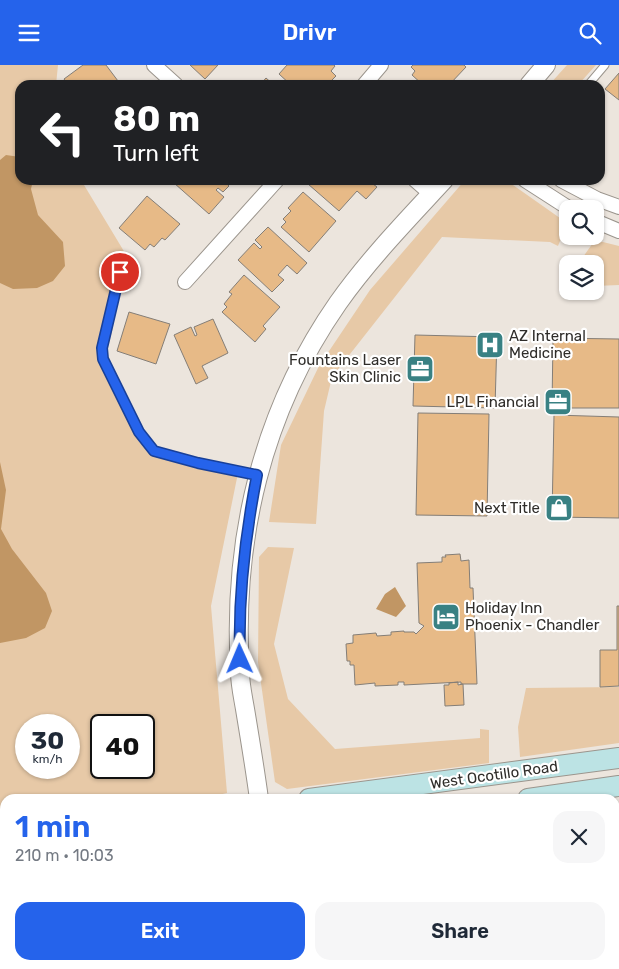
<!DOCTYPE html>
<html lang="en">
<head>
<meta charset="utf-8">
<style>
	:root { --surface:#fff; --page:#f6f6f7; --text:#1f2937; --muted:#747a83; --accent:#2563eb }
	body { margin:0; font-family:Rubik,sans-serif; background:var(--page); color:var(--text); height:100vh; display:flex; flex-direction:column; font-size:19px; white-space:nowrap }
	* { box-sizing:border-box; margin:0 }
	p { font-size:16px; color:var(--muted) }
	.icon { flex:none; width:28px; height:28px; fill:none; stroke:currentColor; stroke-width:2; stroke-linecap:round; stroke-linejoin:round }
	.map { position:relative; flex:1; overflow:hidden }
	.panel { position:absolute; left:0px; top:729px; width:620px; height:176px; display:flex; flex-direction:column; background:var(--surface); border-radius:15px 15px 0 0; box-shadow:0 1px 4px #0004 }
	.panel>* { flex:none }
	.guide { position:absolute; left:15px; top:15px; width:590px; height:105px; border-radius:15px; box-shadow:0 1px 4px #0004; background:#202124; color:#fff; overflow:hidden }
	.fabs { position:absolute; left:559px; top:135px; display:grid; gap:10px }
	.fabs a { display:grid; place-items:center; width:45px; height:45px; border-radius:10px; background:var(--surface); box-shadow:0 1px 4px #0004; font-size:25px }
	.speed { position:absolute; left:15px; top:649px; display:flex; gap:10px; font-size:25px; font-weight:700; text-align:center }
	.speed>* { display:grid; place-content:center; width:65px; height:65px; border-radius:50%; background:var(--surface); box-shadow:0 1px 4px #0004; line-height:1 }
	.speed small { font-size:12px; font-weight:400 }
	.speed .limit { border:2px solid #111; border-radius:8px; background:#fff; color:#111 }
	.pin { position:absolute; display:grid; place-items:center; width:42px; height:42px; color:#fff; margin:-21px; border:2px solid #fff; border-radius:50%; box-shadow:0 1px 5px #0007 }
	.me { position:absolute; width:55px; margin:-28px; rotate:359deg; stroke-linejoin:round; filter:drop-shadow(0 0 4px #0008) }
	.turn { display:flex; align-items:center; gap:18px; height:105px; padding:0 15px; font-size:22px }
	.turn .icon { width:65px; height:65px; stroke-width:2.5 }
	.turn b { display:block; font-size:35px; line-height:42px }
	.round { display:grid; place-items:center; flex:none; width:52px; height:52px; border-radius:15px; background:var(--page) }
	.headline { display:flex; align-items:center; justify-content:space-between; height:85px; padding:0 15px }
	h1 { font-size:30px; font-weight:600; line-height:38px; color:var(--accent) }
	.action { display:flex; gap:10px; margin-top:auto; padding:10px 15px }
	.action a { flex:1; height:58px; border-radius:15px; background:var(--accent); color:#fff; font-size:20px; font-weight:600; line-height:58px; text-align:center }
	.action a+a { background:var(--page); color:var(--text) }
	header { display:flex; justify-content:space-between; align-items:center; height:65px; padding:0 15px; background:var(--accent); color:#fff; font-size:22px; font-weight:600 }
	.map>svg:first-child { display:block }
</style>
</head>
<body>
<header><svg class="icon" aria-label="menu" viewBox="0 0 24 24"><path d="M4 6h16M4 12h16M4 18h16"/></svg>Drivr<svg class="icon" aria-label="search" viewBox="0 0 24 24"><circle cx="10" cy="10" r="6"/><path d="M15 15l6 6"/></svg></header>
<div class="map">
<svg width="619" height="904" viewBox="0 0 619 904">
	<rect width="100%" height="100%" fill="#ece5dd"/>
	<path fill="#e7c9a7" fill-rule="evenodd" d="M0,0H58L56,20H20V115H81L125,188L112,267L104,296L155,384L238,408L211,541L227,728L201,734H5V788L0,790ZM26,660H69V702H26ZM101,660H144V702H101Z
		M567,0H596L578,20H549Z
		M465,115H506L567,158L558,181L550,177L442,172L332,312L324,346L316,459L269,457L281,380L319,301L370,225Z
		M595,175L619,181V220L595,221V199H581L583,192Z
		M268,482L294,483L274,579L288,634L335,684L480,673V664L489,665V698L287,724L275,717L258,597L259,492Z
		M619,622V678L520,692L518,662L526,623Z"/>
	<path fill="#c19664" d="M6,90L20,92V115H33L31,124L38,150L63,177L65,201L53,216L37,223L13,224L0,218V95Z
		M0,397L6,425L1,464L12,484L46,528L52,546L45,563L26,573L0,578Z
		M395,522L406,541L396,552L376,544L385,529Z"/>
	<path fill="#e7ba87" stroke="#847e77" d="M83,0H106L121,20H68L64,14Z
		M190,0H218L205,14Z
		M287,0H334L335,1L331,6L336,11L327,20H291L279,9Z
		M413,0H464L466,2L449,20H423L412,10L415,6L411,2Z
		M619,8V35L605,24Z
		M266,13L274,20H260Z
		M177,115H229L226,118L229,121L223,127L218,123L216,125L224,132L209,149L174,118Z
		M312,115H368L377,122L366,134L357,126L339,146L308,119Z
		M303,127L336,156L309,187L281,162L286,157L283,154L291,146L288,143Z
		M147,131L180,159L165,175L162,173L154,182L150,179L145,185L119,163Z
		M268,162L307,198L297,209L287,200L278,210L284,215L272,227L238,195L254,178L260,184L262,182L255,175Z
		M244,210L280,242L263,261L266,264L255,277L222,247L227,242L224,239L232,229L229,227Z
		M129,247L170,259L156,299L117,286Z
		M213,254L228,288L202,301L208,313L196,319L174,270L191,262L195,271L197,270L194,262Z
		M415,270L497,272L495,343L413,341Z
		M553,273L619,274V343H552Z
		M418,348L489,349L487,451L416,450Z
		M554,350L619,352V453L552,452Z
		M460,489L461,496L469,495L470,523H473L477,619H461V617L404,620V617H398V620L375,621V618L355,620L354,600H350V596H347L346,579L353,578V570L376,568L377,571L391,570V567L404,566V567H414L416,569L424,561L419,558L417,498L442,497V492H446L445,490Z
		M617,541H619V621L600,622V585H617Z
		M458,617V620L463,619L464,640L445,641L444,620H449V618Z
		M619,798V833L615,834V799Z
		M39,900H80L81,904H28Z
		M101,900H154L155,904H102Z
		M187,900H243L242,904H186Z
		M540,900H566L567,904H542Z"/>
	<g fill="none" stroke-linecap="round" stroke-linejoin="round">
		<defs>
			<path id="service" d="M588,20L605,0
				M120,207L102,283L103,294L139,367L153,386L198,398L257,410"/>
			<path id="minor" d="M154,0L176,20
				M364,20L381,0
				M415,115L431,129
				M525,115L570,144
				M561,115L597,134L619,142
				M595,156L619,166
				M185,217L277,115"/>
			<path id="tertiary" d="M529,20L546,0
				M259,734C255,704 250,674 245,644C243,632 240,619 240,607C232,474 262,347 338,238C369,194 408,154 444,115"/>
			<path id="secondary" d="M309,734L619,693
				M528,734L619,721
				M0,812L5,810
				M0,841L5,839"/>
		</defs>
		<use href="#service" stroke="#9b958d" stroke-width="9"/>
		<use href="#minor" stroke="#9b958d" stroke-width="16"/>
		<use href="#tertiary" stroke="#9b958d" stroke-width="20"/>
		<use href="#secondary" stroke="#9b958d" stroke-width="22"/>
		<path stroke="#8f8a85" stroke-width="2.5" stroke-dasharray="2.5 4" stroke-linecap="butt" d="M615,795L619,794"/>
		<use href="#service" stroke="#fff" stroke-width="7"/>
		<use href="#minor" stroke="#fff" stroke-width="14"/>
		<use href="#tertiary" stroke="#fff" stroke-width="18"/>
		<use href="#secondary" stroke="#bce3e4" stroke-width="20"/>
	</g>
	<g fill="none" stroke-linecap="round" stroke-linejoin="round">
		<defs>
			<path id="route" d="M120,207L102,283L103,294L139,367L154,386L198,398L257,410C245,471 238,532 240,594"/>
		</defs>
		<use href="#route" stroke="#184099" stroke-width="12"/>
		<use href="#route" stroke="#2563eb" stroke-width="9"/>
	</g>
	<defs>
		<symbol id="hospital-square" viewBox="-11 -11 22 22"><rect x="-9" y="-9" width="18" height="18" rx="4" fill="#398183" stroke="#fff"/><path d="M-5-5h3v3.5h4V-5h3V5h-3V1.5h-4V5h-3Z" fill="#fff"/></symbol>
		<symbol id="office-square" viewBox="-11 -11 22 22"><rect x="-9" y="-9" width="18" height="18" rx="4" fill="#398183" stroke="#fff"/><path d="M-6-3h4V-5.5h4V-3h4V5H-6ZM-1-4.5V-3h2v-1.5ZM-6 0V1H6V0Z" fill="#fff"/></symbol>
		<symbol id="shop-square" viewBox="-11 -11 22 22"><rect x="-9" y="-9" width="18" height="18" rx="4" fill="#398183" stroke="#fff"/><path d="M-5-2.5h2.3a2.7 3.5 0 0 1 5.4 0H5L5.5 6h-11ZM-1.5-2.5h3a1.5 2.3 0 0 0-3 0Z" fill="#fff"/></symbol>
		<symbol id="hotel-square" viewBox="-11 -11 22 22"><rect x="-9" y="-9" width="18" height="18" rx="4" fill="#398183" stroke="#fff"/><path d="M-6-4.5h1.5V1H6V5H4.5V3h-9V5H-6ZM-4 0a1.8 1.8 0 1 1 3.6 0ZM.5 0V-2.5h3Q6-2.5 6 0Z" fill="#fff"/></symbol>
	</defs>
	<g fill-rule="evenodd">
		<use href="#hospital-square" x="474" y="264" width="32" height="32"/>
		<use href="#office-square" x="404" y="288" width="32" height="32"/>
		<use href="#office-square" x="542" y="321" width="32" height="32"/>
		<use href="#shop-square" x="543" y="427" width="32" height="32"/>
		<use href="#hotel-square" x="430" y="536" width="32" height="32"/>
	</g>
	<g text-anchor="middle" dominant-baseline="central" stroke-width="4.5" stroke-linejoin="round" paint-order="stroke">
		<g font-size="15" fill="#2f2d2a" stroke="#fff" text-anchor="end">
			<text x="509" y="271" text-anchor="start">AZ Internal<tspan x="509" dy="17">Medicine</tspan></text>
			<text x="401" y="295">Fountains Laser<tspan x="401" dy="17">Skin Clinic</tspan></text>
			<text x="539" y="337">LPL Financial</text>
			<text x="540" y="443">Next Title</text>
			<text x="465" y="543" text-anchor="start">Holiday Inn<tspan x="465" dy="17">Phoenix - Chandler</tspan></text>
		</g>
		<g font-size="15" fill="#2f2d2a" stroke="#fff">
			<text transform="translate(494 710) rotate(-8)">West Ocotillo Road</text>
		</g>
	</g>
</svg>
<div class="fabs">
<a><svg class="icon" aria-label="search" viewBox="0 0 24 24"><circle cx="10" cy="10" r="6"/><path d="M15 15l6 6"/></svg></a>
<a><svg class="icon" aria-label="layers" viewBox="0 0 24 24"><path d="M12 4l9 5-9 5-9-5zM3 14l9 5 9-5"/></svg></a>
</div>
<div class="speed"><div>30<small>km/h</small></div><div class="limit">40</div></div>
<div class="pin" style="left:120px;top:207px;background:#d93025"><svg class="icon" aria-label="arrive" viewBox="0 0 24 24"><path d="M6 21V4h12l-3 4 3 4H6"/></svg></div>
<svg class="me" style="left:240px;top:594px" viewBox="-20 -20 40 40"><path d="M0-17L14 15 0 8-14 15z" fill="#2563eb" stroke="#fff" stroke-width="4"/></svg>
<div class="guide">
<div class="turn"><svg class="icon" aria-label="left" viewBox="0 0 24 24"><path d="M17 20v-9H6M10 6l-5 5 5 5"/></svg><div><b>80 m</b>Turn left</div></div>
</div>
<section class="panel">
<div class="headline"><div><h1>1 min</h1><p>210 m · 10:03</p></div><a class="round"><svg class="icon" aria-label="close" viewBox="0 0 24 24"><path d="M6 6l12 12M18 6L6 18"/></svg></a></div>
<div class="action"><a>Exit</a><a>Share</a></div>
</section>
</div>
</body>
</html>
